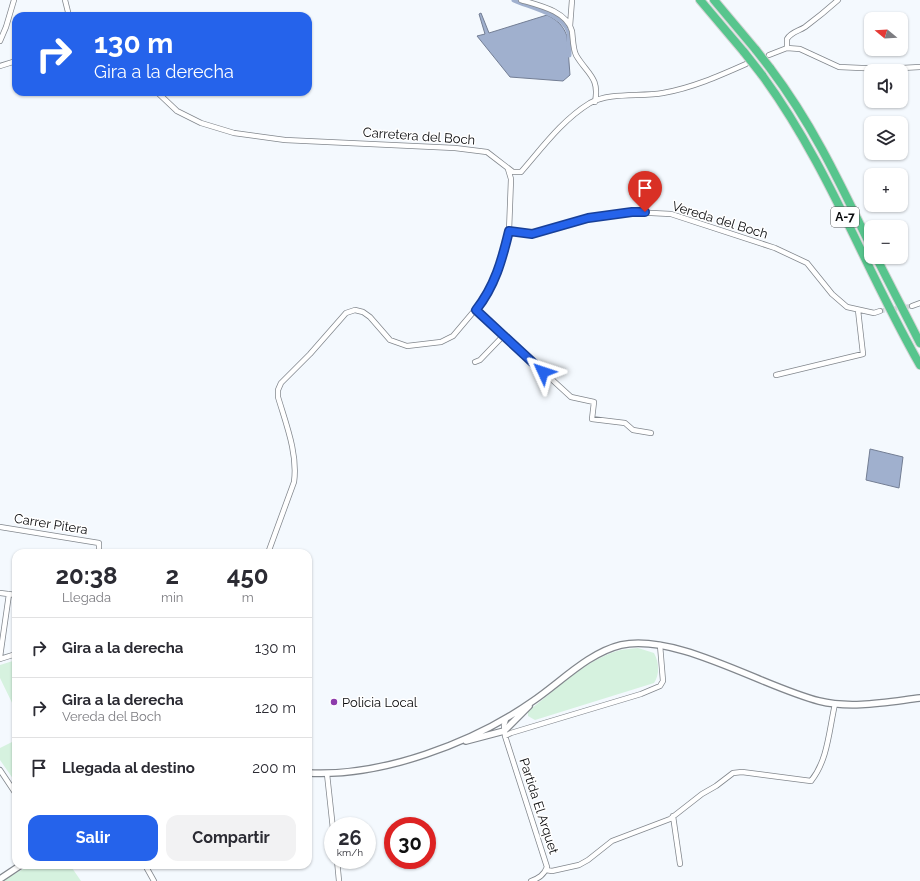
<!DOCTYPE html>
<html lang="es">
<head>
<meta charset="utf-8">
<style>
	:root { --surface:#fff; --page:#f2f2f3; --text:#2b2b33; --muted:#7c7c81; --line:#e1e1e2; --accent:#2563eb }
	body { margin:0; font-family:Raleway,sans-serif; background:var(--page); color:var(--text); height:100vh; display:flex; flex-direction:column; font-size:15px; white-space:nowrap }
	* { box-sizing:border-box; margin:0 }
	p { font-size:13px; color:var(--muted) }
	.icon { flex:none; width:22px; height:22px; fill:none; stroke:currentColor; stroke-width:2; stroke-linecap:round; stroke-linejoin:round }
	.map { position:relative; flex:1; overflow:hidden }
	.panel { position:absolute; left:12px; top:549px; width:300px; height:320px; display:flex; flex-direction:column; background:var(--surface); border-radius:12px; box-shadow:0 1px 3px #0004 }
	.panel>* { flex:none }
	.guide { position:absolute; left:12px; top:12px; width:300px; height:84px; border-radius:12px; box-shadow:0 1px 3px #0004; background:#2563eb; color:#fff; overflow:hidden }
	.needle { width:26px; rotate:288deg }
	.controls { position:absolute; left:864px; top:12px; display:grid; gap:8px }
	.controls a { display:grid; place-items:center; width:44px; height:44px; border-radius:8px; background:var(--surface); box-shadow:0 1px 3px #0004; font-size:20px }
	.speed { position:absolute; left:324px; top:817px; display:flex; gap:8px; font-size:20px; font-weight:700; text-align:center }
	.speed>* { display:grid; place-content:center; width:52px; height:52px; border-radius:50%; background:var(--surface); box-shadow:0 1px 3px #0004; line-height:1 }
	.speed small { font-size:10px; font-weight:400 }
	.speed .limit { border:6px solid #d22; background:#fff; color:#111 }
	.pin { position:absolute; display:grid; place-items:center; width:34px; height:34px; color:#fff; margin:-41px -17px; border-radius:50% 50% 50% 0; rotate:-45deg; box-shadow:0 0 4px #0007 }
	.pin .icon { rotate:45deg }
	.me { position:absolute; width:44px; margin:-22px; rotate:312deg; stroke-linejoin:round; filter:drop-shadow(0 0 3px #0008) }
	.turn { display:flex; align-items:center; gap:14px; height:84px; padding:0 16px; font-size:18px }
	.turn .icon { width:52px; height:52px; stroke-width:2.5 }
	.turn b { display:block; font-size:28px; line-height:34px }
	.eta { display:flex; justify-content:space-evenly; align-items:center; height:68px; text-align:center }
	.eta b { font-size:24px; font-weight:700; line-height:28px }
	.button { display:flex; gap:8px; margin-top:auto; padding:8px 16px }
	.button a { flex:1; height:46px; border-radius:12px; background:var(--accent); color:#fff; font-size:16px; font-weight:700; line-height:46px; text-align:center }
	.button a+a { background:var(--page); color:var(--text) }
	ul { padding:0; list-style:none }
	li { display:flex; align-items:center; gap:12px; height:60px; padding:0 16px; border-top:1px solid var(--line) }
	li div { flex:1 }
	li b { display:block; font-size:15px }
	li em { font-style:normal }
	.map>svg:first-child { display:block }
</style>
</head>
<body>
<div class="map">
<svg width="920" height="881" viewBox="0 0 920 881">
	<rect width="100%" height="100%" fill="#f4f9fe"/>
	<path fill="#d6f2df" d="M638,648L654,653C659,662 660,674 654,683L535,720L528,716V712L532,708C558,688 585,661 617,651C623,649 631,649 638,648Z
		M16,660V711L0,678V665Z
		M16,740V783L0,760V748Z
		M30,865H70L81,881H2Z"/>
	<path fill="#a0b0ce" stroke="#737e94" d="M481,13L489,33L547,15C557,20 563,25 567,36L570,75L563,81L510,77L477,36L485,34L479,14Z
		M870,449L903,457L899,488L866,480Z"/>
	<g fill="none" stroke-linecap="round" stroke-linejoin="round">
		<path stroke="#a0b0ce" stroke-width="5" d="M514,0C529,7 565,14 569,33C570,40 569,49 569,55"/>
		<path stroke="#d1d5da" stroke-width="4.5" stroke-dasharray="4.5 2" stroke-linecap="butt" d="M880,311L912,306"/>
		<defs>
			<path id="minor" d="M65,0L69,16
				M521,0C538,5 567,11 572,31C573,39 573,49 576,55C587,74 600,77 595,102
				M570,26L572,0
				M0,41L6,27L14,0
				M787,48V39C791,32 799,31 805,27C817,18 828,9 838,0
				M769,55L787,48L800,49L839,67L884,69L920,67
				M0,66L16,61
				M157,92L177,111L201,123L234,133L285,140L455,148L487,152L513,172H521C542,148 562,120 590,103C610,92 640,97 663,93C692,88 719,76 746,64
				M509,231L532,234L588,218L632,212L671,214L775,248L807,263L832,294L847,307L874,313L880,311
				M912,306L920,303
				M476,310L571,397L594,402L592,419L625,423L633,430L651,433
				M475,362L480,360L504,335
				M776,375L863,354L858,310
				M0,527L99,543V553
				M268,553L294,482C298,454 286,424 278,397V390L281,383L310,354L346,313L355,310L363,312L370,317L390,340L407,346L441,342L453,336L480,304L491,287L499,268L509,231L511,179L508,169
				M0,593L16,595
				M0,657L9,594
				M0,659L16,654
				M506,719L504,725L505,736L547,867C544,875 539,878 531,881
				M505,736L511,733L641,694L660,686L663,681L660,645
				M0,770L16,794
				M327,774L333,829
				M673,816L680,864
				M337,860L339,881
				M145,865L154,881
				M546,870L552,871L579,865L588,860L612,841L670,819L702,794L716,786L733,773L742,772L811,781C828,760 829,730 835,704"/>
			<path id="tertiary" d="M466,741L504,731L529,706
				M308,773C382,777 473,743 533,701C561,682 588,653 621,645C677,633 763,687 819,701C851,709 887,702 920,698
				M0,879L21,865"/>
			<path id="motorway" d="M700,0L744,52
				M714,0L756,50
				M770,68C813,125 840,183 871,247
				M762,75C828,165 865,269 920,365
				M876,257L920,343"/>
		</defs>
		<use href="#minor" stroke="#82878d" stroke-width="6"/>
		<use href="#tertiary" stroke="#82878d" stroke-width="8"/>
		<use href="#motorway" stroke="#d3d3d3" stroke-width="10"/>
		<use href="#minor" stroke="#fff" stroke-width="4.5"/>
		<use href="#tertiary" stroke="#fff" stroke-width="5.5"/>
		<use href="#motorway" stroke="#57c58d" stroke-width="8"/>
		<defs>
			<path id="motorway-bridge" d="M756,50L770,68
				M744,52L762,75"/>
		</defs>
		<use href="#motorway-bridge" stroke="#d3d3d3" stroke-width="10" stroke-linecap="butt"/>
		<use href="#motorway-bridge" stroke="#57c58d" stroke-width="8"/>
	</g>
	<g fill="none" stroke-linecap="round" stroke-linejoin="round">
		<defs>
			<path id="route" d="M543,372L476,310C495,286 502,260 509,231L532,234L588,218L632,212H645"/>
		</defs>
		<use href="#route" stroke="#184099" stroke-width="10"/>
		<use href="#route" stroke="#2563eb" stroke-width="7"/>
	</g>
	<circle fill="#8d3cac" stroke="#fff" stroke-width="1.5" cx="334" cy="702" r="4"/>
	<g text-anchor="middle" dominant-baseline="central" stroke-width="3" stroke-linejoin="round" paint-order="stroke">
		<rect fill="#fff" stroke="#545456" stroke-width="1" x="831" y="207" width="28" height="20" rx="3"/>
		<g font-size="12" font-weight="bold" fill="#0a0b0d">
			<text x="845" y="217">A-7</text>
		</g>
		<g font-size="13" fill="#0a0b0d" stroke="#fff">
			<text transform="translate(419 136) rotate(4)">Carretera del Boch</text>
			<text transform="translate(720 220) rotate(17)">Vereda del Boch</text>
			<text transform="translate(51 524) rotate(9)">Carrer Pitera</text>
			<text transform="translate(539 806) rotate(72)">Partida El Arquet</text>
		</g>
		<g font-size="13" fill="#0a0b0d" stroke="#fff" text-anchor="start">
			<text x="342" y="702">Policia Local</text>
		</g>
	</g>
</svg>
<div class="controls">
<a><svg class="needle" viewBox="-14 -14 28 28"><path d="M0-13l5 13h-10z" fill="#e53935"/><path d="M0 13l5-13h-10z" fill="#7c7c81"/></svg></a>
<a><svg class="icon" aria-label="sound" viewBox="0 0 24 24"><path d="M4 9h4l5-4v14l-5-4H4zM17 9q2 3 0 6"/></svg></a>
<a><svg class="icon" aria-label="layers" viewBox="0 0 24 24"><path d="M12 4l9 5-9 5-9-5zM3 14l9 5 9-5"/></svg></a>
<a>+</a>
<a>−</a>
</div>
<div class="speed"><div>26<small>km/h</small></div><div class="limit">30</div></div>
<div class="pin" style="left:645px;top:212px;background:#d93025"><svg class="icon" aria-label="arrive" viewBox="0 0 24 24"><path d="M6 21V4h12l-3 4 3 4H6"/></svg></div>
<svg class="me" style="left:543px;top:372px" viewBox="-20 -20 40 40"><path d="M0-17L14 15 0 8-14 15z" fill="#2563eb" stroke="#fff" stroke-width="4"/></svg>
<div class="guide">
<div class="turn"><svg class="icon" aria-label="right" viewBox="0 0 24 24"><path d="M7 20v-9h11M14 6l5 5-5 5"/></svg><div><b>130 m</b>Gira a la derecha</div></div>
</div>
<section class="panel">
<div class="eta">
<div><b>20:38</b><p>Llegada</p></div>
<div><b>2</b><p>min</p></div>
<div><b>450</b><p>m</p></div>
</div>
<ul>
<li><svg class="icon" aria-label="right" viewBox="0 0 24 24"><path d="M7 20v-9h11M14 6l5 5-5 5"/></svg><div><b>Gira a la derecha</b></div><em>130 m</em></li>
<li><svg class="icon" aria-label="right" viewBox="0 0 24 24"><path d="M7 20v-9h11M14 6l5 5-5 5"/></svg><div><b>Gira a la derecha</b><p>Vereda del Boch</p></div><em>120 m</em></li>
<li><svg class="icon" aria-label="arrive" viewBox="0 0 24 24"><path d="M6 21V4h12l-3 4 3 4H6"/></svg><div><b>Llegada al destino</b></div><em>200 m</em></li>
</ul>
<div class="button"><a>Salir</a><a>Compartir</a></div>
</section>
</div>
</body>
</html>
